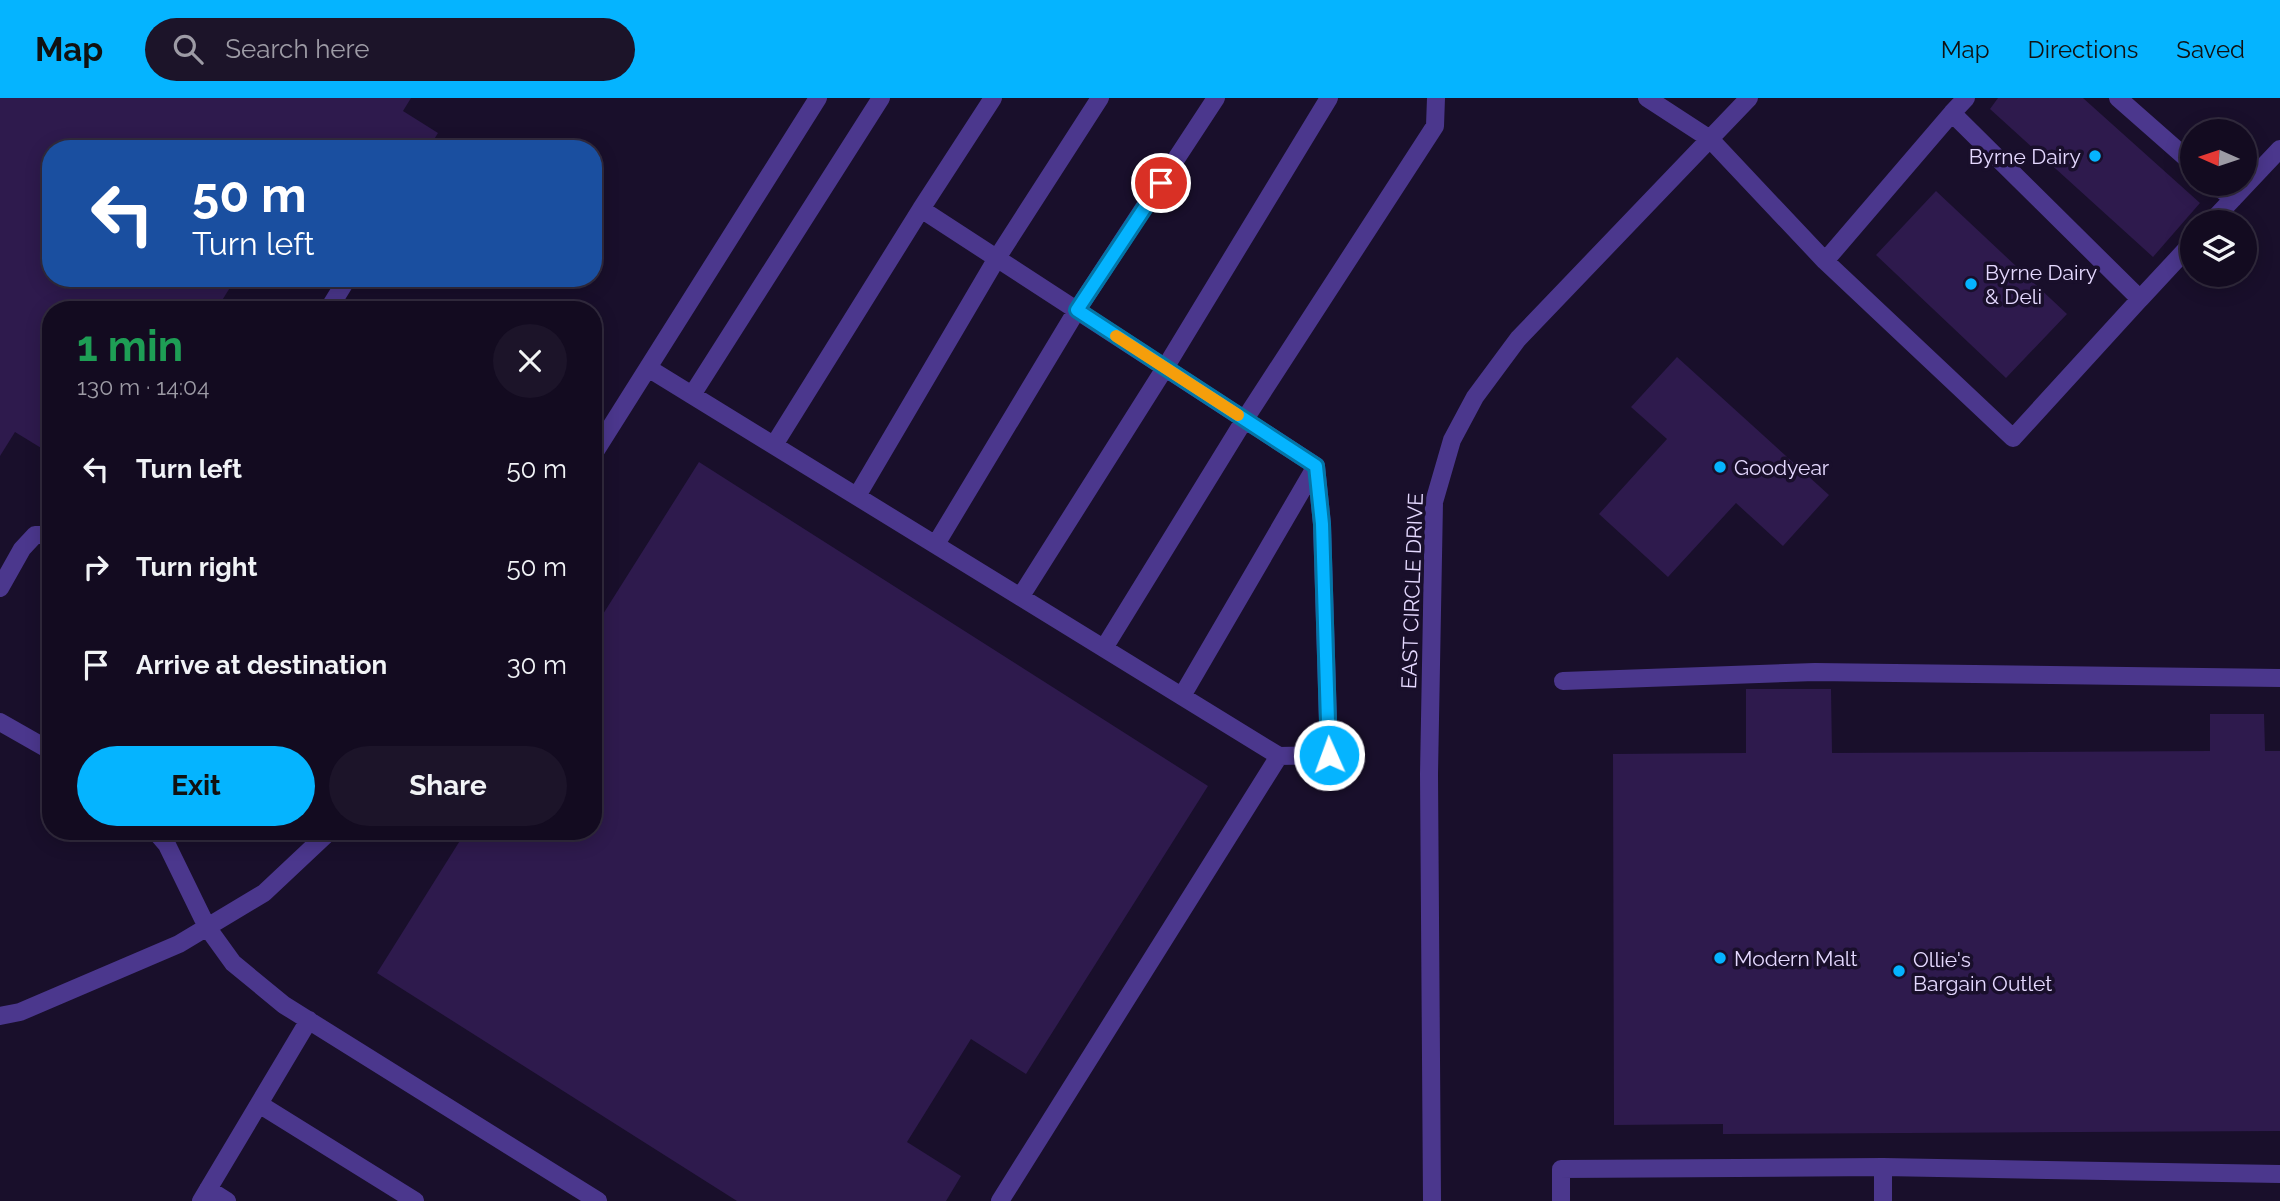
<!DOCTYPE html>
<html lang="en">
<head>
<meta charset="utf-8">
<style>
	:root { --surface:#130b20; --page:#1c1429; --text:#f1f3f6; --muted:#9d9ba5; --line:#322b3e; --accent:#05b4ff }
	body { margin:0; font-family:Raleway,sans-serif; background:var(--page); color:var(--text); height:100vh; display:flex; flex-direction:column; font-size:26px; white-space:nowrap }
	* { box-sizing:border-box; margin:0 }
	p { font-size:23px; color:var(--muted) }
	.icon { flex:none; width:38px; height:38px; fill:none; stroke:currentColor; stroke-width:2; stroke-linecap:round; stroke-linejoin:round }
	.map { position:relative; flex:1; overflow:hidden }
	.sheet { position:absolute; left:42px; top:203px; width:560px; height:539px; display:flex; flex-direction:column; background:var(--surface); border-radius:28px; box-shadow:0 4px 18px #0003,0 0 0 2px var(--line) }
	.sheet>* { flex:none }
	.guide { position:absolute; left:42px; top:42px; width:560px; height:147px; border-radius:28px; box-shadow:0 4px 18px #0003,0 0 0 2px var(--line); background:#1a4fa0; color:#fff; overflow:hidden }
	.needle { width:46px; rotate:273deg }
	.buttons { position:absolute; left:2180px; top:21px; display:grid; gap:14px }
	.buttons a { display:grid; place-items:center; width:77px; height:77px; border-radius:50%; background:var(--surface); box-shadow:0 4px 18px #0003,0 0 0 2px var(--line); font-size:35px }
	.pin { position:absolute; display:grid; place-items:center; width:60px; height:60px; color:#fff; margin:-30px; border:4px solid #fff; border-radius:50%; box-shadow:0 2px 7px #0007 }
	.me { position:absolute; width:77px; margin:-38px; rotate:358deg; stroke-linejoin:round; filter:drop-shadow(0 0 5px #0008) }
	.turn { display:flex; align-items:center; gap:24px; height:147px; padding:0 35px; font-size:32px }
	.turn .icon { width:91px; height:91px; stroke-width:2.5 }
	.turn b { display:block; font-size:49px; line-height:60px }
	.round { display:grid; place-items:center; flex:none; width:74px; height:74px; border-radius:37px; background:var(--page) }
	.overview { display:flex; align-items:center; justify-content:space-between; height:119px; padding:0 35px }
	h1 { font-size:42px; font-weight:700; line-height:52px; color:#1e9e55 }
	.action { display:flex; gap:14px; margin-top:auto; padding:14px 35px }
	.action a { flex:1; height:80px; border-radius:42px; background:var(--accent); color:#111; font-size:28px; font-weight:700; line-height:80px; text-align:center }
	.action a+a { background:var(--page); color:var(--text) }
	ul { padding:0; list-style:none }
	li { display:flex; align-items:center; gap:21px; height:98px; padding:0 35px }
	li div { flex:1 }
	li b { display:block; font-size:26px }
	li em { font-style:normal }
	header { display:flex; align-items:center; gap:42px; box-sizing:border-box; height:98px; padding:0 35px; background:var(--accent); color:#111 }
	header strong { font-size:33px }
	nav { display:flex; gap:38px; margin-inline-start:auto; font-size:24px }
	.search { width:490px; height:63px; background:var(--page); display:flex; align-items:center; gap:18px; box-sizing:border-box; padding:0 24px; border-radius:38px; color:var(--muted); font-size:26px }
	.map>svg:first-child { display:block }
</style>
</head>
<body>
<header>
<strong>Map</strong>
<div class="search"><svg class="icon" aria-label="search" viewBox="0 0 24 24"><circle cx="10" cy="10" r="6"/><path d="M15 15l6 6"/></svg>Search here</div>
<nav><a>Map</a><a>Directions</a><a>Saved</a></nav>
</header>
<div class="map">
<svg width="2280" height="1103" viewBox="0 0 2280 1103">
	<rect width="100%" height="100%" fill="#190f2b"/>
	<path fill="#2e1a4d" d="M0,0H411L403,13L438,35L428,51H51V180H236L216,212H51V356L15,334L0,358Z
		M1998,0H2083L2200,105L2153,159L1990,11Z
		M1936,93L2067,216L2006,280L1876,157Z
		M1677,259L1829,397L1783,448L1736,405L1668,479L1599,416L1667,341L1631,309Z
		M699,364L1208,688L1026,976L971,941L907,1044L961,1078L946,1103H737L377,875L466,733H593V532Z
		M1746,591H1831L1832,655L2210,653V616H2264L2265,653H2280V1033L1723,1036V1026L1614,1027L1613,656L1746,655Z"/>
	<g fill="none" stroke-linecap="round" stroke-linejoin="round">
		<path stroke="#4b378d" stroke-width="18" d="M993,0L921,111L1316,368L1322,426L1329,657L1279,658
			M1647,0L1710,41L1825,163L1952,15L2140,201L2193,144
			M2118,0L2193,66
			M1952,15L1966,0
			M2215,86L2233,101
			M2211,124L2280,51
			M1825,163L2013,340L2140,201
			M328,212L344,186L350,180
			M648,270L1279,658L1000,1103
			M692,297L881,0
			M774,347L921,111
			M593,357L818,0
			M857,398L997,160L1100,0
			M936,446L1077,212L1216,0
			M0,490L22,451L35,437H51
			M1021,498L1165,270L1329,0
			M1104,550L1245,321L1435,28L1436,0
			M1563,583L1815,574L2280,580
			M1182,598L1316,368
			M0,624L51,653
			M155,733L167,747L207,829L233,865L284,907L598,1103
			M0,918L20,914L179,846L264,795L330,733
			M259,1006L415,1103
			M208,1091L227,1103
			M201,1103L309,922
			M1432,1103L1429,676L1434,404L1452,342L1475,299L1518,241L1749,0
			M1561,1103V1071L1883,1069
			M1883,1103V1069L2280,1076"/>
	</g>
	<g fill="none" stroke-linecap="round" stroke-linejoin="round">
		<defs>
			<path id="route" d="M1161,85L1077,212L1316,368L1322,426L1329,657"/>
		</defs>
		<use href="#route" stroke="#0375a6" stroke-width="18"/>
		<use href="#route" stroke="#05b4ff" stroke-width="12"/>
		<path stroke="#f59e0b" stroke-width="12" d="M1116,238L1238,317"/>
	</g>
	<g fill="#05b4ff" stroke="#190f2b" stroke-width="2.5">
		<circle cx="2095" cy="58" r="7"/>
		<circle cx="1971" cy="186" r="7"/>
		<circle cx="1720" cy="369" r="7"/>
		<circle cx="1720" cy="860" r="7"/>
		<circle cx="1899" cy="873" r="7"/>
	</g>
	<g text-anchor="middle" dominant-baseline="central" stroke-width="7" stroke-linejoin="round" paint-order="stroke">
		<g font-size="21" fill="#e5d9ff" stroke="#190f2b" text-anchor="start">
			<text x="2081" y="58" text-anchor="end">Byrne Dairy</text>
			<text x="1985" y="174">Byrne Dairy<tspan x="1985" dy="24">&amp; Deli</tspan></text>
			<text x="1734" y="369">Goodyear</text>
			<text x="1734" y="860">Modern Malt</text>
			<text x="1913" y="861">Ollie's<tspan x="1913" dy="24">Bargain Outlet</tspan></text>
		</g>
		<g font-size="21" fill="#e5d9ff" stroke="#190f2b">
			<text transform="translate(1412 493) rotate(-88)">EAST CIRCLE DRIVE</text>
		</g>
	</g>
</svg>
<div class="buttons">
<a><svg class="needle" viewBox="-14 -14 28 28"><path d="M0-13l5 13h-10z" fill="#e53935"/><path d="M0 13l5-13h-10z" fill="#9d9ba5"/></svg></a>
<a><svg class="icon" aria-label="layers" viewBox="0 0 24 24"><path d="M12 4l9 5-9 5-9-5zM3 14l9 5 9-5"/></svg></a>
</div>
<div class="pin" style="left:1161px;top:85px;background:#d93025"><svg class="icon" aria-label="arrive" viewBox="0 0 24 24"><path d="M6 21V4h12l-3 4 3 4H6"/></svg></div>
<svg class="me" style="left:1329px;top:657px" viewBox="-20 -20 40 40"><circle r="17" fill="#05b4ff" stroke="#fff" stroke-width="3"/><path d="M0-11L8 9 0 5-8 9z" fill="#fff"/></svg>
<div class="guide">
<div class="turn"><svg class="icon" aria-label="left" viewBox="0 0 24 24"><path d="M17 20v-9H6M10 6l-5 5 5 5"/></svg><div><b>50 m</b>Turn left</div></div>
</div>
<section class="sheet">
<div class="overview"><div><h1>1 min</h1><p>130 m · 14:04</p></div><a class="round"><svg class="icon" aria-label="close" viewBox="0 0 24 24"><path d="M6 6l12 12M18 6L6 18"/></svg></a></div>
<ul>
<li><svg class="icon" aria-label="left" viewBox="0 0 24 24"><path d="M17 20v-9H6M10 6l-5 5 5 5"/></svg><div><b>Turn left</b></div><em>50 m</em></li>
<li><svg class="icon" aria-label="right" viewBox="0 0 24 24"><path d="M7 20v-9h11M14 6l5 5-5 5"/></svg><div><b>Turn right</b></div><em>50 m</em></li>
<li><svg class="icon" aria-label="arrive" viewBox="0 0 24 24"><path d="M6 21V4h12l-3 4 3 4H6"/></svg><div><b>Arrive at destination</b></div><em>30 m</em></li>
</ul>
<div class="action"><a>Exit</a><a>Share</a></div>
</section>
</div>
</body>
</html>
